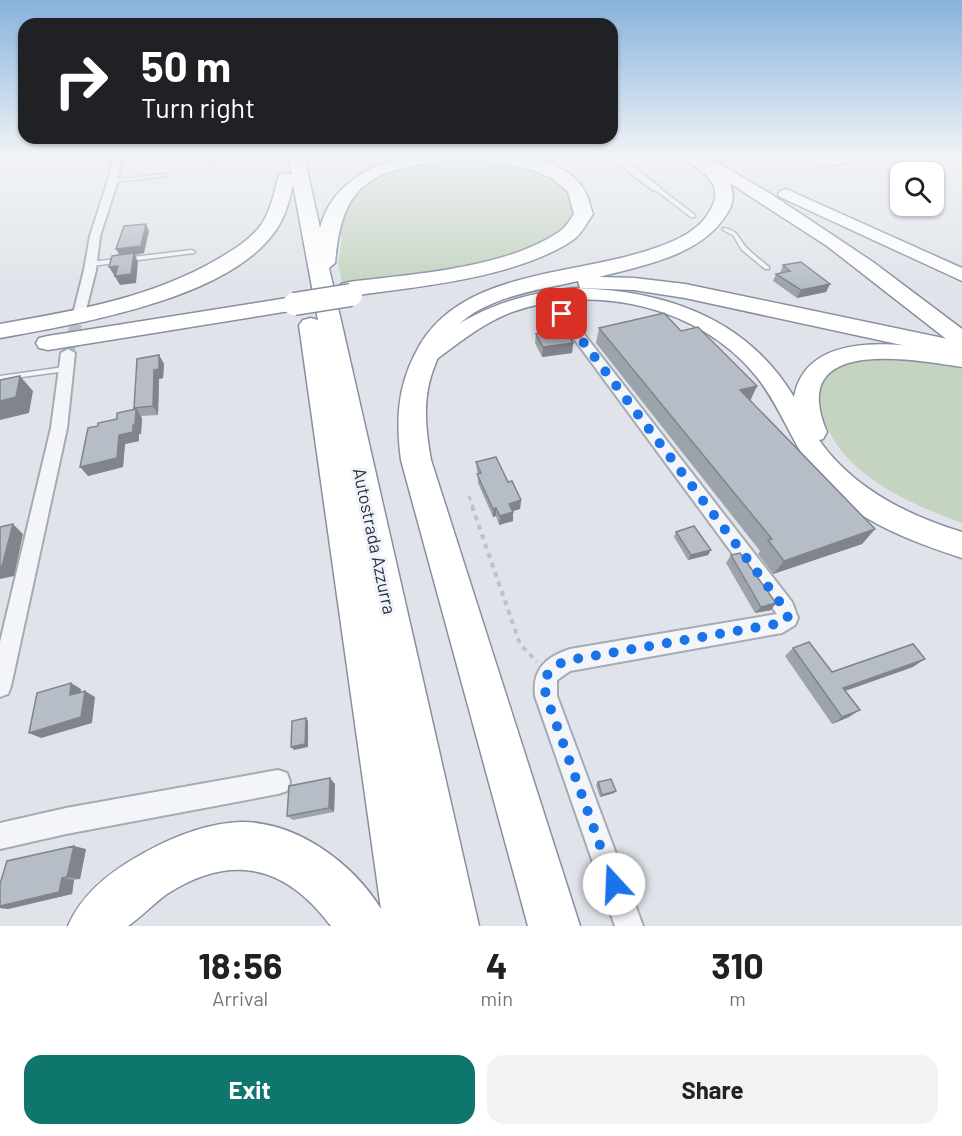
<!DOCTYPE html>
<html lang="en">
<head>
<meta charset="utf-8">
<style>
	:root { --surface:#fff; --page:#f2f2f2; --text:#202124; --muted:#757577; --accent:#0f766e }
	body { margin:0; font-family:Barlow,sans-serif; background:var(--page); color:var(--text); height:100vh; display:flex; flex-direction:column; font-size:22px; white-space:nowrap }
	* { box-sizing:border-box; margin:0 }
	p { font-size:20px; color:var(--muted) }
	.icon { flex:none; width:33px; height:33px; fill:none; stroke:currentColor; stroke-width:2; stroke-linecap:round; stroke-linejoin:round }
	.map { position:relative; height:926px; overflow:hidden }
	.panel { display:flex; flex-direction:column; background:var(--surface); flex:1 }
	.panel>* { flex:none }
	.guide { position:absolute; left:18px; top:18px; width:600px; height:126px; border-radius:18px; box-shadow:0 2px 4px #0004; background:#202124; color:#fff; overflow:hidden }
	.tools { position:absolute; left:890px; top:162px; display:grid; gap:12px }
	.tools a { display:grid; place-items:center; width:54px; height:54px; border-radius:12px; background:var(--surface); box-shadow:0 2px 4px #0004; font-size:30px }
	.pin { position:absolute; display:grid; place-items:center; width:51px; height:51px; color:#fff; margin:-26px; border-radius:12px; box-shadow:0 3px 9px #0006 }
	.me { position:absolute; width:66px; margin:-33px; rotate:340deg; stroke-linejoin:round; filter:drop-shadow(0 0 4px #0008) }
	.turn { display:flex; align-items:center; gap:21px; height:126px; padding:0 24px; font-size:27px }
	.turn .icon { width:78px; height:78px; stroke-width:2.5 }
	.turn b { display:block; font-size:42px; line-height:51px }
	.eta { display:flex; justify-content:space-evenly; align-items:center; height:102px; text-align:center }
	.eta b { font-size:36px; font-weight:700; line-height:42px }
	.action { display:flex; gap:12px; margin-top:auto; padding:12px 24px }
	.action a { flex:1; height:69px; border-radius:18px; background:var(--accent); color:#fff; font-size:24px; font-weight:700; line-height:69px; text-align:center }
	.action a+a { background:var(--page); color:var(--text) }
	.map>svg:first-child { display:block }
</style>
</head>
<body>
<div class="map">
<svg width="962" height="926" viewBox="0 0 962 926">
	<rect width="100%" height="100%" fill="#e0e4ea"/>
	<path fill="#c5d4c1" d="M468,159C511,162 532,167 570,188L577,208C574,215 570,226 564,232C525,266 397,277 343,286L338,263L342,238L339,227L349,203L374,181L399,170L429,162Z
		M910,354L962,369V523C903,501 830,470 819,400C817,385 828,369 841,363C852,358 896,356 910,354Z"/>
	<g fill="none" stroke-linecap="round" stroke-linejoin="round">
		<path stroke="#bbc0c8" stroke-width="12" stroke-dasharray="12 6" stroke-linecap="butt" d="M68,353L80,310"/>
		<defs>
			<path id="service" d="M114,157L160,161L162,162L160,163L112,159V158Z
				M165,174H167V176L113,182L111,181L113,180Z
				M654,187H658L695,215V217H691L654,189Z
				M723,228C740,230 738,241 749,250C755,256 762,261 769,267V269H765L742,250L733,235L723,230Z
				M192,250L195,252L194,253L91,266L88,264L91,262Z
				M64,367H66V371L0,380V376Z"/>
			<path id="minor" d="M108,156H117L120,164L118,180L100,236L96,270L86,310L80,314L74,310L84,270L90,236L108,180L112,164Z
				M608,156H618L661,188L653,190Z
				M870,156H915L819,166L815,163L819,160Z
				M562,310L566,311L792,602L798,618L795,625L782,633L570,671L557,680V696L643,926H615L535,696C532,669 546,657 570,649L777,614L558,317L556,314L558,311Z
				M68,349L75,353L67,428L11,686L8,694L0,697V642L51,428L61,353Z
				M278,770L287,773L290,782L287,791L278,794L66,834L0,849V823L66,808Z"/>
			<path id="trunk" d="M688,156H706L771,194L873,262L962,329V347L954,345L827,246Z
				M786,189L962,268V281L780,197L778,194L780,191Z
				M574,288C663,290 746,317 794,397C807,325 912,345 962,353V367C910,359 786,336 827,432L823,439L819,440C853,488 906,515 962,532V558C916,543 869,526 833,493C795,458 786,413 756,376C700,307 597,283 515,311C485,321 459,343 434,361L426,363L418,361L415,356C421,347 431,342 440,336C484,306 521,294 574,288Z"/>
			<path id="motorway" d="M288,156H304L320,228C330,187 370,162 411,157C425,155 440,156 453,156L452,159C439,162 427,163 415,165C353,178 341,204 335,263L329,268L479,926H331C286,866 233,852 167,894C158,900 134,923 128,926C120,926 79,926 68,926C82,893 111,871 142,854C172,837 207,823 242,822C297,822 353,863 381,909L299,325L303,320L311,318L318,320L293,184C289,202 285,219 273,234C224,300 77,324 0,338V324C75,311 151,298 218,259C233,250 250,240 261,225C270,212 274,194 278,178L280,174H292Z
				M481,156C514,156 562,156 583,188C588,195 590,206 593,214C587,222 581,235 573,240C517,278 416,287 349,296L341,294L338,289L341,284L349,282C414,274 503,269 559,232C565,228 570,220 574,214L568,192L552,178L530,169L488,161Z
				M684,156C704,156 714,160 726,178C734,189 735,201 728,212C702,256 644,265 599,277L634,278L685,284L962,342V358L685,298L634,290L580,288L578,281C535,291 478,297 449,335C442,344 439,355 435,365C422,396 425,427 431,460L580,926H528L401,460C396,422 397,389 415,354C454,272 566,276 643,252C665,245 695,235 708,214C714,204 718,196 713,184C707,172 692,167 684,156Z
				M294,297L302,299L305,304L302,309L48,350L39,348L36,343L39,338L48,336Z"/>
		</defs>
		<use href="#service" stroke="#a5abb4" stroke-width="3"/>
		<use href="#minor" stroke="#a5abb4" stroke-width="4"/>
		<use href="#trunk" stroke="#8790a1" stroke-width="3"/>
		<use href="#motorway" stroke="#8790a1" stroke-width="3"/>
		<path stroke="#bec2c9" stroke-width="3" stroke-dasharray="4.5 4.5" stroke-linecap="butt" d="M469,496L473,507"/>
		<path stroke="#bec2c9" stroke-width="4" stroke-dasharray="5 5" stroke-linecap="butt" d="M472,506L520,644L537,662"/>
		<use href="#service" fill="#f3f5f8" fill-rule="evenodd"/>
		<use href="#minor" fill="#f3f5f8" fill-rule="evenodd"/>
		<use href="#trunk" fill="#fff" fill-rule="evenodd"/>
		<use href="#motorway" fill="#fff" fill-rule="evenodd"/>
		<defs>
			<path id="motorway-bridge" d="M294,304L351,295"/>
		</defs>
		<use href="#motorway-bridge" stroke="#8790a1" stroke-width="25" stroke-linecap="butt"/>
		<use href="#motorway-bridge" stroke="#fff" stroke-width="22"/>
	</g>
	<path fill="#9da3ab" d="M783,265L830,284L826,292L797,298L773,281L776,274L780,273Z
		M599,328L681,331L757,386L750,401L875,529L862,544L773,574L758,554L760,551L596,343Z
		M536,334L573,343L572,353L542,357L535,343Z
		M159,355L164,364L163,378L159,379L158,415L141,416L142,418L141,434H139V441L125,444L123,467L88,476L98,426L117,419L135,409L134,408Z
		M476,462L508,482L521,500L520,509L513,511V521L499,525L496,516L493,517L478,483V474L477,471Z
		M676,532L711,550L708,555L688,560L674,537Z
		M731,555L776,603L771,610L755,613L726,563Z
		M793,648L832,672L913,667L845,691L849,717L832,724L785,656Z
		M598,782L614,793L600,797L596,785Z
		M335,784L334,812L293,820L287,816Z
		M86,849L80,879L74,880L72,894L8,909L0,908V884Z"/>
	<path fill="#80848b" d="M207,156H244L243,159L209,163Z
		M146,224L149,231L144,253L135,255L138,262L136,283L120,285L109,267L120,256L116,249Z
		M830,284L826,292L797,298L801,290Z
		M573,343L572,353L542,357L543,347Z
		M159,355L164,364L163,378L159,379L158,415L153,406L154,370Z
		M20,376L33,391L29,413L0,420V401Z
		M757,386L750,401L740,390Z
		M136,409L142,418L141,434H139V441L125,444L123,467L88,476L80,467L119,435L133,425Z
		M521,500L520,509L509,512V504Z
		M496,508V516L493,517V509Z
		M513,512V521L499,525L500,516Z
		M13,524L23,534L14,576L0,579V567Z
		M875,529L862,544L773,574L784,561Z
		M711,550L708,555L688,560L691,555Z
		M776,603L771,610L755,613L761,607Z
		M925,659L913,667L833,695L843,688Z
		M71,683L81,689L80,701L70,695Z
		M85,691L95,697L92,723L41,738L29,733Z
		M860,710L849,717L832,724L842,717Z
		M306,718L308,721V747L294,750L291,747Z
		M330,778L335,784L334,812L329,808Z
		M616,791L614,793L600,797L602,795Z
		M74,846L86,849L80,879L67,877Z
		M62,878L74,880L72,894L8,909L0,908V906Z"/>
	<path fill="#b7bdc7" stroke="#80848b" stroke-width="1.5" d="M146,224L141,246L116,249L124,226Z
		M134,253L131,274L115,276L118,266L109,267L112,256Z
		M801,262L830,284L801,290L776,274L790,271L783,265Z
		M664,313L681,331L698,327L757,386L740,390L875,529L784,561L768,540L772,539L599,328Z
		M567,331L573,343L543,347L536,334Z
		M159,355V369L154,370L153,406L134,408L137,359Z
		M20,376L16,397L0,401V380Z
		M136,409L135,425H133V432L119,435L117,458L80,467L88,428L98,426V423L117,419V413Z
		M496,457L508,482L512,481L521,500L509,504L513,512L500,516L496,508L493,509L477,474L481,473L476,462Z
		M13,524L2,566L0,567V527Z
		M694,526L711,550L691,555L676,532Z
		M740,553L776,603L761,607L731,555Z
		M809,642L832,672L913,644L925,659L843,688L860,710L842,717L793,648Z
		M71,683L70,695L85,691L81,717L29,733L37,693Z
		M306,718L305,744L291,747L292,721Z
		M330,778L329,808L287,816L289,786Z
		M611,779L616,791L602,795L598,782Z
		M74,846L67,877L62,878L59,892L0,906V884L7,861Z"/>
	<linearGradient id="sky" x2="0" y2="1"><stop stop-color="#89b2dc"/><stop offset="0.55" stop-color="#f1f3f6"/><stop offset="1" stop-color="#f1f3f6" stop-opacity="0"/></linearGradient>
	<rect width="962" height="286" fill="url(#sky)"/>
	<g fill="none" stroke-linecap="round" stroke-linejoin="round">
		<path stroke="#1a73e8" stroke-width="10" stroke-dasharray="0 18" d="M562,314L785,609L788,618L782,623L570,660C550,666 542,674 546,696L614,884"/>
	</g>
	<g text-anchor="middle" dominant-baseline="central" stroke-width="6" stroke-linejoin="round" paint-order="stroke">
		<g font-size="18" fill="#283142" stroke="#f0f3f7">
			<text transform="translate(375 541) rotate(78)">Autostrada Azzurra</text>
		</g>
	</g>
</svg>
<div class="tools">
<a><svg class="icon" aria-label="search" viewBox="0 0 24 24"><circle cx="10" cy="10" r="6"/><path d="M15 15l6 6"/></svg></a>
</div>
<div class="pin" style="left:562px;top:314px;background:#d93025"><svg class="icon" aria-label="arrive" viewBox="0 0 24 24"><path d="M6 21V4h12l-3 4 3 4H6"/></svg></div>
<svg class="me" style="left:614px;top:884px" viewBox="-20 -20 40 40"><circle r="19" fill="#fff"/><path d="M0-13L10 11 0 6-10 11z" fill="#1a73e8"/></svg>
<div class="guide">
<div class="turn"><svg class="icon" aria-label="right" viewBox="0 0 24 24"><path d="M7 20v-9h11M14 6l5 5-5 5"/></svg><div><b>50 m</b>Turn right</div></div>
</div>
</div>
<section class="panel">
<div class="eta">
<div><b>18:56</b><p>Arrival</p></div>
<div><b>4</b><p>min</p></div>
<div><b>310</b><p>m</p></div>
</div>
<div class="action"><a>Exit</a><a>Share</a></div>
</section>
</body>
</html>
